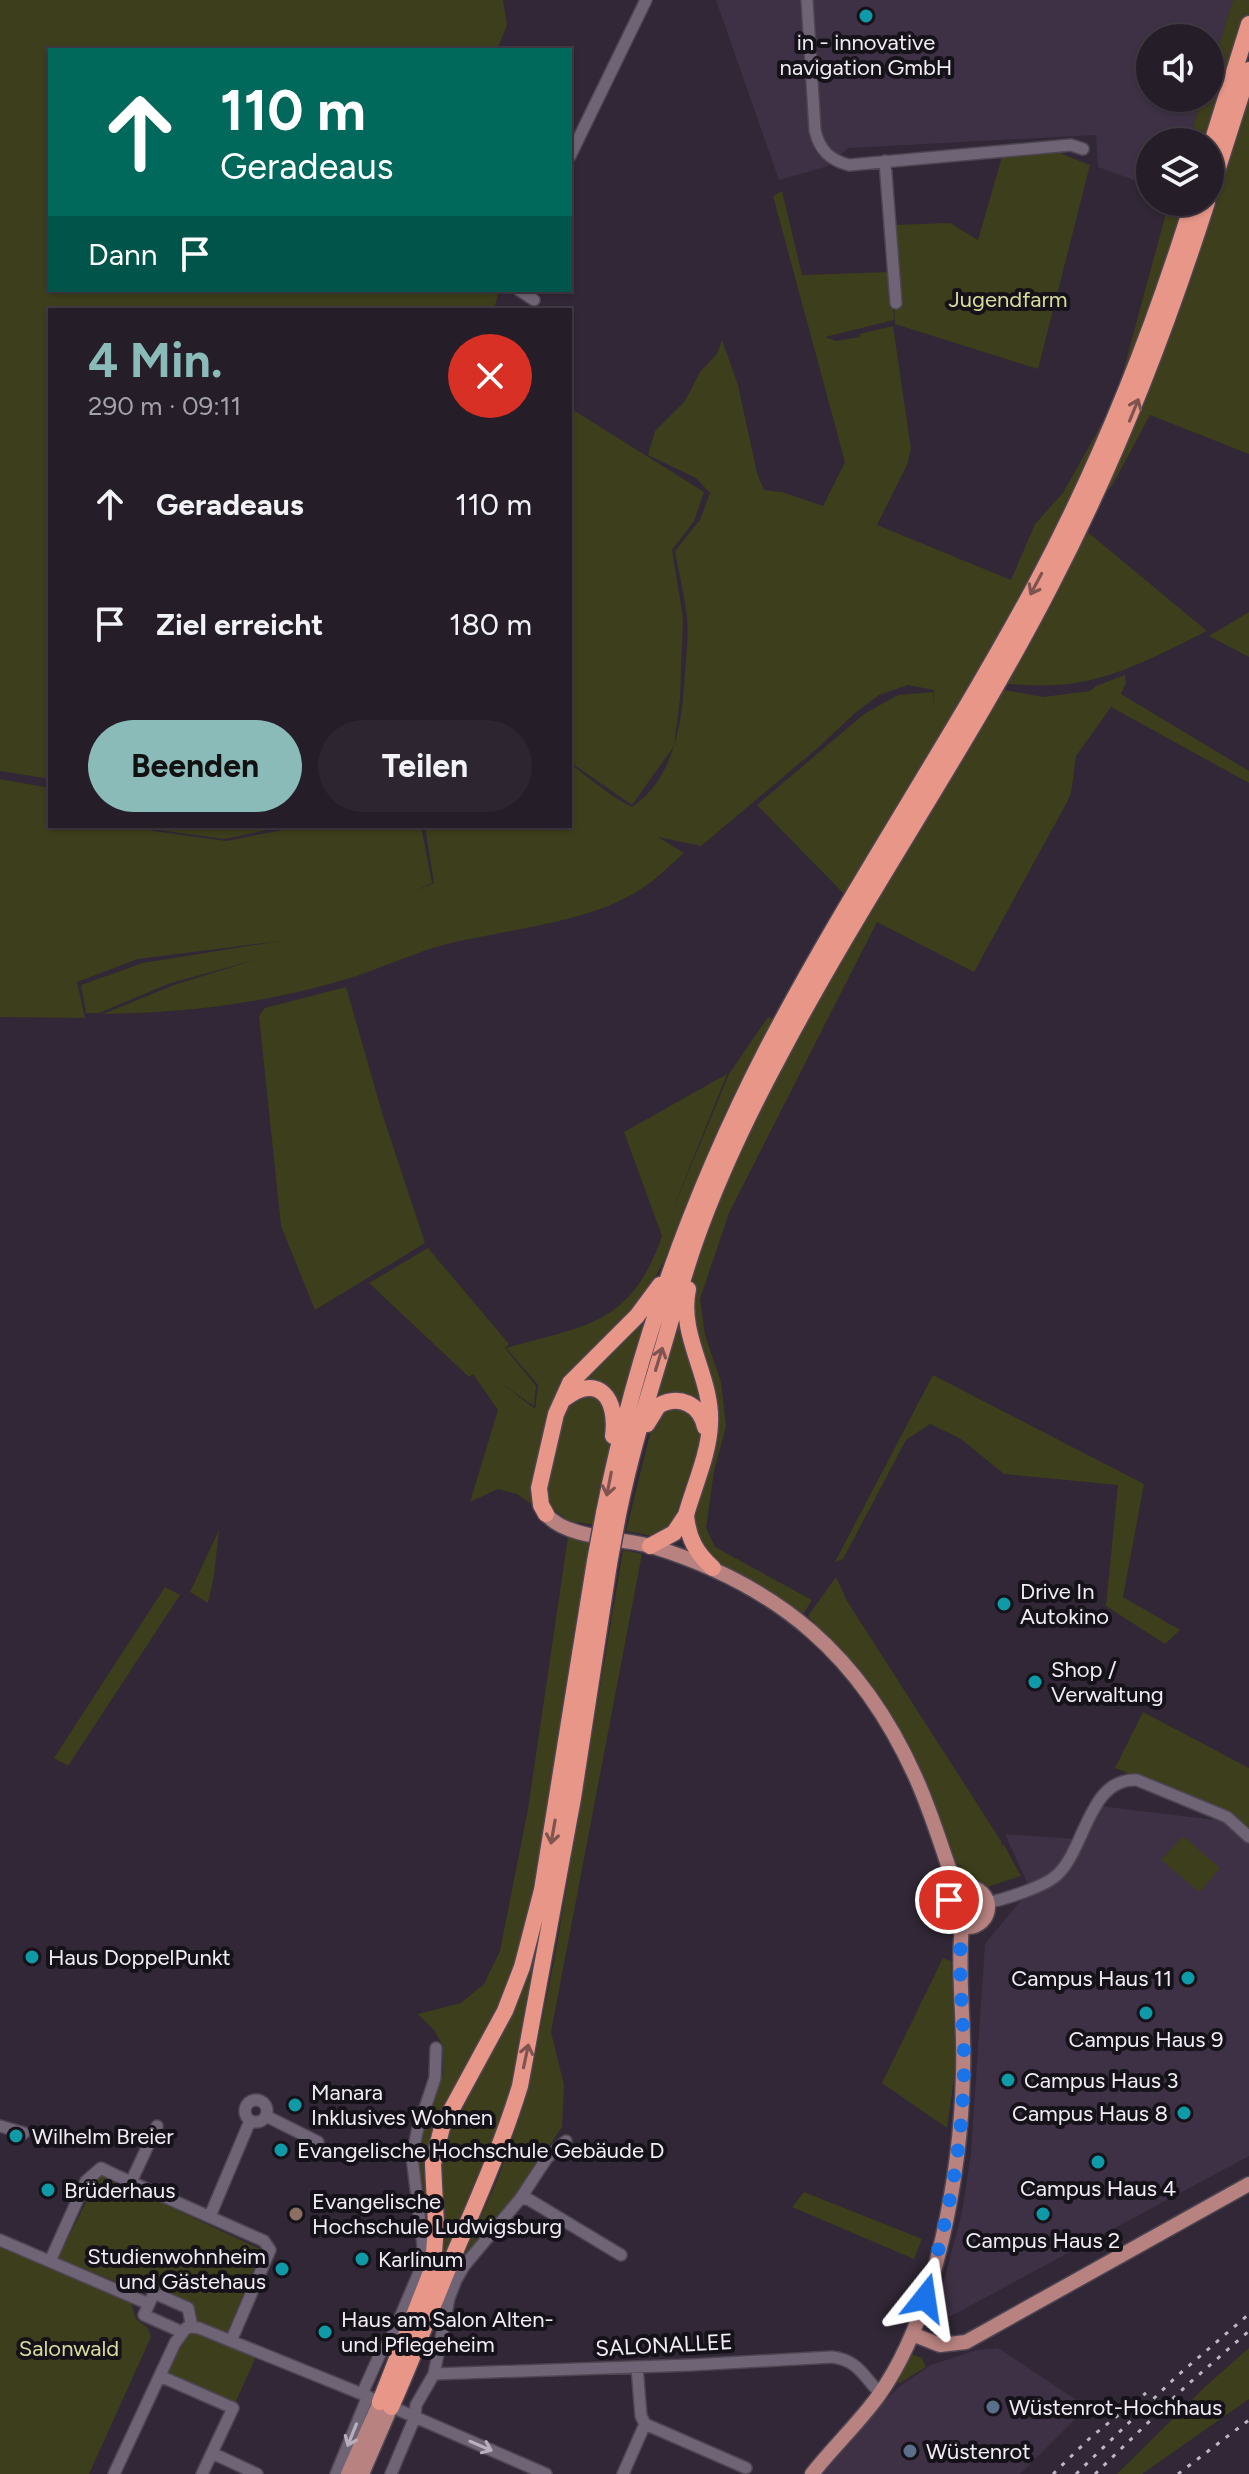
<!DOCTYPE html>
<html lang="de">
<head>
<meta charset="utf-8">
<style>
	:root { --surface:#251d28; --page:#2d2630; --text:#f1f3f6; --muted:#a3a2a8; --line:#423b45; --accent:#8bbbb9 }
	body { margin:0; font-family:Figtree,sans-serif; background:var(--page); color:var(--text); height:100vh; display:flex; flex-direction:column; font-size:30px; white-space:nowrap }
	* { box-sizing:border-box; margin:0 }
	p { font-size:26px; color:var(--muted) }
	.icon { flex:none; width:44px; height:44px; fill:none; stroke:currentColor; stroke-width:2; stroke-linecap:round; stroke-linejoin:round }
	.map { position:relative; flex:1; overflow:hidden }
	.sheet { position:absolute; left:48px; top:308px; width:524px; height:520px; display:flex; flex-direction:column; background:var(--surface); border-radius:0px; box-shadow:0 2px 6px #0004,0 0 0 2px var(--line) }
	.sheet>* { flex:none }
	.hud { position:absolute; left:48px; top:48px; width:524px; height:244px; border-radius:0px; box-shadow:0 2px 6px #0004,0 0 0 2px var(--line); background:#00695c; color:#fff; overflow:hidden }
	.fabs { position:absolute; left:1136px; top:24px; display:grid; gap:16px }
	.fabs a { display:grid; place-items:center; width:88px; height:88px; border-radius:50%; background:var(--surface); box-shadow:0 2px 6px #0004,0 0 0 2px var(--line); font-size:40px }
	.pin { position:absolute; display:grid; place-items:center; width:68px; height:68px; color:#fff; margin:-34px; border:4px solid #fff; border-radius:50%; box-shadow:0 2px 8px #0007 }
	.me { position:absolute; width:88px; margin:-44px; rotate:15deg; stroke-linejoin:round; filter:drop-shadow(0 0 6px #0008) }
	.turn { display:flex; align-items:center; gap:28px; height:168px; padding:0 40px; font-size:36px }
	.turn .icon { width:104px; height:104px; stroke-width:2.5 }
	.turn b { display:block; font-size:56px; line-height:68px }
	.then { display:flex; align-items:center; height:76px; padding:0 40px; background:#0003; gap:16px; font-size:30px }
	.round { display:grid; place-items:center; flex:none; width:84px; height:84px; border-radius:42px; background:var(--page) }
	.head { display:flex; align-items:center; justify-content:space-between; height:136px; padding:0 40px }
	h1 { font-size:48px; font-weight:700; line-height:60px; color:var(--accent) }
	.action { display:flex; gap:16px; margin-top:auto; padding:16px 40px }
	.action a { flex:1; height:92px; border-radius:48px; background:var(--accent); color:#111; font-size:32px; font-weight:700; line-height:92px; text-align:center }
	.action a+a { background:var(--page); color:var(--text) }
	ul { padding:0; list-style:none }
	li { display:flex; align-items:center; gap:24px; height:120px; padding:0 40px }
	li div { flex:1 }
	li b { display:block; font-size:30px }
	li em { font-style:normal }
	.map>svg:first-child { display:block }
</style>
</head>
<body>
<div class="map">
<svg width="1249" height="2474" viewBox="0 0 1249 2474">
	<rect width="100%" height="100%" fill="#312736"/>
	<path fill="#3e3145" d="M716,0H1233L1210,73V38H1150V98H1202L1188,142H1150V186L1098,167L1096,135L848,148L828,166L779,180Z
		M1091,1805L1224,1821L1249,1843V2156L938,2323L934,2319L962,2212L971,2153L985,1944L1030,1889L1005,1834L1074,1839Z
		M998,2348L1087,2407L1020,2474H812L900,2386L931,2365L977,2350Z"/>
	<path fill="#3d3e1b" d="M0,0H503L507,25L497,50H50V290H499L494,310H50V779L0,771Z
		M1233,0H1249V24L1210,142H1188L1202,98H1210V73Z
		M1249,70V454L1150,415L1113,484L1082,524Z
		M1057,152L1090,165L1038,369L895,324L891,225L950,223L978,240L1002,157Z
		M782,191L802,275L890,272L894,320L825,337L836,341L860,337V334L893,326L911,449L907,465L877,525L1011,580L1035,524L1063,493L1116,398L1169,202H1193C1135,386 1058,551 962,717C926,779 881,834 846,896L757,805L864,714L898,695L933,692V707L934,690L908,685L879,695L855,713L820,746L701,846L658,837L684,853C671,864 660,876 647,885C592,925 500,929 436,947C407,956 379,969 350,978C269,1003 187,1013 103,1014L174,985L258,959L168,984L99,1013H86L81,985L143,963L280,941L138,959L77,982L85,1018L0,1017V779L50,788V826H146L153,831L226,841L303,826H421L432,883L413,892L434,883L425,826H570V764C591,779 609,796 632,807C671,781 681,730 684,687C685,664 689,641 687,619C685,596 679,574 675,551L700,520L710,493L696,478L648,455L655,431L685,401L700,372L717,354L722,340L738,385L757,473L764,490L782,492L823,506L845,462L773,196Z
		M570,408L704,492L694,521L672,550L683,618L680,699L674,746L632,805L570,762Z
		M1084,529L1207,631C1166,651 1120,677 1074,683C1051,687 1029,685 1006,684Z
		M1249,612V657L1209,636Z
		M1125,675L1126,683L1121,694L1249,771V783L1111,707L1076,756L1071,793L1066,804L974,972L877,922L729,1213L700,1299L705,1335L721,1382L726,1427L714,1471L706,1528L715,1547L812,1600L800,1619L713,1568L687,1526L708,1438L686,1297L691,1273L735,1145L994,688L1043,697L1090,691L1096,686Z
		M149,826H285L225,839L152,829Z
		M346,987L383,1116L425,1243L315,1310L281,1226L259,1016L265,1008Z
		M768,1017L773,1019L726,1111L664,1261L643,1299L573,1371L536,1507L517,1494L498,1489L470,1502L498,1410L473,1374L469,1377L369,1283L428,1248L509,1344L505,1348L536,1386L534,1406L501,1383L535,1409L538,1385L506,1348C587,1325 631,1325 662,1236L624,1132L727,1074L669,1219L729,1074Z
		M681,1303L703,1404C687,1393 676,1390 659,1399L658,1379Z
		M642,1318L643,1337L622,1405C612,1388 601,1380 580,1378Z
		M933,1375L1144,1484L1123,1597L1180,1630L1165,1644L1106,1606L1118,1485L1004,1474L961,1439L930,1424L906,1440L843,1559L835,1562Z
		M582,1393L604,1399L612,1419L609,1454L595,1525L569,1521L547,1505L546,1484L568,1403Z
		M668,1406L686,1407L699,1420L701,1441L672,1525L653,1536L626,1531L652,1426Z
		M219,1530L214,1576L208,1603L190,1592Z
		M568,1537L593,1542L544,1854L519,1959L505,1995L435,2126L430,2251L416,2164L425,2123L443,2075V2046L434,2030L418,2014L461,2003L484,1984L500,1951L528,1809Z
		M623,1550L642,1554L551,2032L564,2085L562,2127L515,2197L458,2268L499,2176L526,2099L555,1956Z
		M836,1577L847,1601L1001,1841L1002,1848L1003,1843L1021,1876L984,1888L957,1881L952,1865L966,1866L952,1863L888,1712L808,1616Z
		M165,1587L180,1595L68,1766L54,1758Z
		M1143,1712L1249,1768V1831L1229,1814L1115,1768Z
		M1183,1836L1220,1868L1200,1892L1161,1860Z
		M954 1907a13 13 0 1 1 26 0a13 13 0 1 1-26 0Z
		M548,1907L524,2033L500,2130L439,2275L444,2219L439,2164L450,2128L519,2002Z
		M943,1958L951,1961L958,2051L947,2128L882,2083Z
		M100,2174L262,2250L228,2331L231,2341L258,2352L233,2408L160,2376L191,2303L155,2288L134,2289L58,2258Z
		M804,2192L922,2239L914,2259L792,2207Z
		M0,2241L130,2299L136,2319L148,2328L151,2337L89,2474H0Z
		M1249,2348V2399L1142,2474H1117L1206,2386Z
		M911,2354L922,2358L926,2367L900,2383L895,2382Z"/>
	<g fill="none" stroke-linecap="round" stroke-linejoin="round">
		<defs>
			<path id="minor" d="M807,0L815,130C819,149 829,160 849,165L1071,145L1083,149
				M570,156L646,0
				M885,161L896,303
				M519,290L534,300
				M987,1903C1005,1899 1044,1887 1057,1875C1086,1848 1089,1777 1137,1780L1227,1817L1249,1837
				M245 2111a11 11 0 1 1 22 0a11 11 0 1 1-22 0Z
				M266,2116L318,2142
				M0,2126L24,2133
				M131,2182L157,2126
				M520,2199H528L621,2255
				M210,2216L250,2121
				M0,2240L149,2304
				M50,2261L86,2181L101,2168L113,2174L264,2241L270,2250L231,2341
				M192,2327L199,2328L362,2394L546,2474
				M182,2332L144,2315L154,2293L188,2308L192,2327
				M434,2374L691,2365L832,2357C858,2360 863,2376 880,2393
				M160,2376L233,2408L202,2474
				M362,2394L380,2354L390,2341L421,2268L423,2246L412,2157L417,2132L435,2078L436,2048
				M645,2424L746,2468
				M212,2453L257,2474
				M114,2474L175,2343L186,2328L192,2327
				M336,2474L368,2396
				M391,2474L415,2417L416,2405L434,2374L449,2298L456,2280L464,2266L520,2199L547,2158L566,2141
				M623,2474L645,2424L641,2416L637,2367"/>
			<path id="major" d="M546,1514C566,1539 624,1538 654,1547C779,1586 861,1656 915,1776C932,1813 943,1853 957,1890
				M948 1907a20 20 0 1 1 40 0a20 20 0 1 1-40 0Z
				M912,2334L940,2345L966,2342L1249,2184
				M348,2474L380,2402
				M362,2474L391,2407
				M812,2474C833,2447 859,2423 879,2395C937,2313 961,2171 963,2073C965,2024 957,1975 962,1926"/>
			<path id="highway" d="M1210,149L1249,24
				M1210,193L1249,70
				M688,1289C678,1336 713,1378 710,1424C709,1454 694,1486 686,1515C688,1538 696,1553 713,1568
				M564,1399C599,1372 618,1399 613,1436
				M647,1424L658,1406C679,1394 700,1404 705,1427
				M604,1513C636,1351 692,1195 767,1049C850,890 951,742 1036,584C1101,462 1152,334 1193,202
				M546,1514L541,1505L539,1488L556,1414L570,1383L637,1316L660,1285
				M618,1515C629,1460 645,1407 661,1354C672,1317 682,1279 695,1242C718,1177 749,1112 782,1051C866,892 969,745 1051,585C1115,462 1165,334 1207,202
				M650,1546L674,1533L686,1515
				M380,2402L433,2267L436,2225L433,2164L442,2127L505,2011L522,1967L542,1890L595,1561
				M391,2407C412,2360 430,2312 450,2264C475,2205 501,2148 520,2086L573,1798L609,1564"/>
		</defs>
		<use href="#minor" stroke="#4d4551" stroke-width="14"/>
		<use href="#major" stroke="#4d4551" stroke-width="17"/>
		<use href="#highway" stroke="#4d4551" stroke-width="19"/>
		<use href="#minor" stroke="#6f6475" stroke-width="11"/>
		<use href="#major" stroke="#b88280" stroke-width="14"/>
		<use href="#highway" stroke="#e89688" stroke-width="16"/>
		<path stroke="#beb7c3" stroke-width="3" stroke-dasharray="4 8" stroke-linecap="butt" d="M1053,2474L1091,2437L1146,2393
			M1076,2474L1177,2376L1249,2314
			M1095,2474L1186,2386L1249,2331
			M1178,2474L1249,2420"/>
		<defs>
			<path id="highway-bridge" d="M595,1561L604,1513
				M609,1564L618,1515"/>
		</defs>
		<use href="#highway-bridge" stroke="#4d4551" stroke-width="19" stroke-linecap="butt"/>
		<use href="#highway-bridge" stroke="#e89688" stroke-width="16"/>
	</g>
	<defs><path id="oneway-shaft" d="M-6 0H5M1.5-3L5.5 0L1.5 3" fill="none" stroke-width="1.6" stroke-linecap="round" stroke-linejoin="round" transform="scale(2)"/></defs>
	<g stroke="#7f5450">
		<use href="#oneway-shaft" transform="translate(1134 410) rotate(-68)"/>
		<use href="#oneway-shaft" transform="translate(1036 584) rotate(118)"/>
		<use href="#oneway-shaft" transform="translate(659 1359) rotate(-73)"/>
		<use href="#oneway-shaft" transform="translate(609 1484) rotate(101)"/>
		<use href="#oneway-shaft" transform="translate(553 1832) rotate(100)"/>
		<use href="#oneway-shaft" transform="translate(526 2056) rotate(-78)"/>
	</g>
	<g stroke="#b7afbc">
		<use href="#oneway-shaft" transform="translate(352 2435) rotate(112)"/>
		<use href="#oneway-shaft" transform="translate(481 2446) rotate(23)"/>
	</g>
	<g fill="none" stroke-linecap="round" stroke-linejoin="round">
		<path stroke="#1a73e8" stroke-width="14" stroke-dasharray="0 25.2" d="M925,2298C948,2221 964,2142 964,2062C964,2016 957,1971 962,1926C950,1921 947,1912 949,1900"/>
	</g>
	<g fill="#0f9aa8" stroke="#161219" stroke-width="3">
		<circle cx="866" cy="16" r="8"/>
		<circle cx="1004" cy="1604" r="8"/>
		<circle cx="1035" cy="1682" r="8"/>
		<circle cx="32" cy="1957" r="8"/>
		<circle cx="1188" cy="1978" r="8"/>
		<circle cx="1146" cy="2013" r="8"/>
		<circle cx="1008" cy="2080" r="8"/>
		<circle cx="295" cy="2105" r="8"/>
		<circle cx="1184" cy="2113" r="8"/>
		<circle cx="16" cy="2136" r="8"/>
		<circle cx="281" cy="2150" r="8"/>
		<circle cx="1098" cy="2162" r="8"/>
		<circle cx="48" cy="2190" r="8"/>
		<circle cx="1043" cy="2214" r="8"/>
		<circle cx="362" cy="2259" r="8"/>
		<circle cx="282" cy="2269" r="8"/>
		<circle cx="325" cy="2332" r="8"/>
	</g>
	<circle fill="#8d6e63" stroke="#161219" stroke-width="3" cx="296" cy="2214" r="8"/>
	<g fill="#5c6f8a" stroke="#161219" stroke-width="3">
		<circle cx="993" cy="2407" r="8"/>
		<circle cx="910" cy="2451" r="8"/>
	</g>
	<g text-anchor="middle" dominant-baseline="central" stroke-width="8" stroke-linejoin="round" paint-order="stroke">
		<g font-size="22" fill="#f2ecf6" stroke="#161219" text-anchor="start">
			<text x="866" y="42" text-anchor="middle">in - innovative<tspan x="866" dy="25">navigation GmbH</tspan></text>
			<text x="1020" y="1591">Drive In<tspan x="1020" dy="25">Autokino</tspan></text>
			<text x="1051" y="1669">Shop /<tspan x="1051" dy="25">Verwaltung</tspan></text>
			<text x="48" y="1957">Haus DoppelPunkt</text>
			<text x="1172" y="1978" text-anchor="end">Campus Haus 11</text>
			<text x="1146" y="2039" text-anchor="middle">Campus Haus 9</text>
			<text x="1024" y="2080">Campus Haus 3</text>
			<text x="311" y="2092">Manara<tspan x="311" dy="25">Inklusives Wohnen</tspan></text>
			<text x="1168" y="2113" text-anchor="end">Campus Haus 8</text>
			<text x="32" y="2136">Wilhelm Breier</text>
			<text x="297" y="2150">Evangelische Hochschule Gebäude D</text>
			<text x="1098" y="2188" text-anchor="middle">Campus Haus 4</text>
			<text x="64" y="2190">Brüderhaus</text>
			<text x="312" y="2201">Evangelische<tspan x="312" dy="25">Hochschule Ludwigsburg</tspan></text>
			<text x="1043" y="2240" text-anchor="middle">Campus Haus 2</text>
			<text x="266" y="2256" text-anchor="end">Studienwohnheim<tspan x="266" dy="25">und Gästehaus</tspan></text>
			<text x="378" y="2259">Karlinum</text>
			<text x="341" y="2319">Haus am Salon Alten-<tspan x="341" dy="25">und Pflegeheim</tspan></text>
			<text x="1009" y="2407">Wüstenrot-Hochhaus</text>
			<text x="926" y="2451">Wüstenrot</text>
		</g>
		<g font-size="22" fill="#d9dc9b" stroke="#161219">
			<text x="1008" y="299">Jugendfarm</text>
			<text x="69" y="2348">Salonwald</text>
		</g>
		<g font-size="22" fill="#f2ecf6" stroke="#161219">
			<text transform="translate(664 2345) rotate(-3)">SALONALLEE</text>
		</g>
	</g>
</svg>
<div class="fabs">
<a><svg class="icon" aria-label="sound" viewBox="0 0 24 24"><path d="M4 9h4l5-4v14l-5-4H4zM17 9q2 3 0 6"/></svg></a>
<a><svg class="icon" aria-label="layers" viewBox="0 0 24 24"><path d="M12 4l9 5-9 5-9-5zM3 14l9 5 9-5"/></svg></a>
</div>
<div class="pin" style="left:949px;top:1900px;background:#d93025"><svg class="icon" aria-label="arrive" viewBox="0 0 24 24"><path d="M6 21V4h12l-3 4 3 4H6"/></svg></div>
<svg class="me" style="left:925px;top:2298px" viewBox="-20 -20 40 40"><path d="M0-17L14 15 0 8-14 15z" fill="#1a73e8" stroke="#fff" stroke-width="4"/></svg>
<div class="hud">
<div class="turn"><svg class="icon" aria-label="ahead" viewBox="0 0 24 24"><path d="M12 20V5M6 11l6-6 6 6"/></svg><div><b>110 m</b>Geradeaus</div></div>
<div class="then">Dann<svg class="icon" aria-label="arrive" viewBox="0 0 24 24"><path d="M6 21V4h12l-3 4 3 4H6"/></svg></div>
</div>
<section class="sheet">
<div class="head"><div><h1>4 Min.</h1><p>290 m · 09:11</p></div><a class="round" style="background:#d93025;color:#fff"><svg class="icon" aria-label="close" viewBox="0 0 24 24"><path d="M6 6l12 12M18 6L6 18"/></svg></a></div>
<ul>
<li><svg class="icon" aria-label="ahead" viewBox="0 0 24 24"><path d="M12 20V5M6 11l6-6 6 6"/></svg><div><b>Geradeaus</b></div><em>110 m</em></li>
<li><svg class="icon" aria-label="arrive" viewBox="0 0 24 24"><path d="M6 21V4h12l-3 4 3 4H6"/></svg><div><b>Ziel erreicht</b></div><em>180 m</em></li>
</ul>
<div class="action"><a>Beenden</a><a>Teilen</a></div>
</section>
</div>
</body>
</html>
